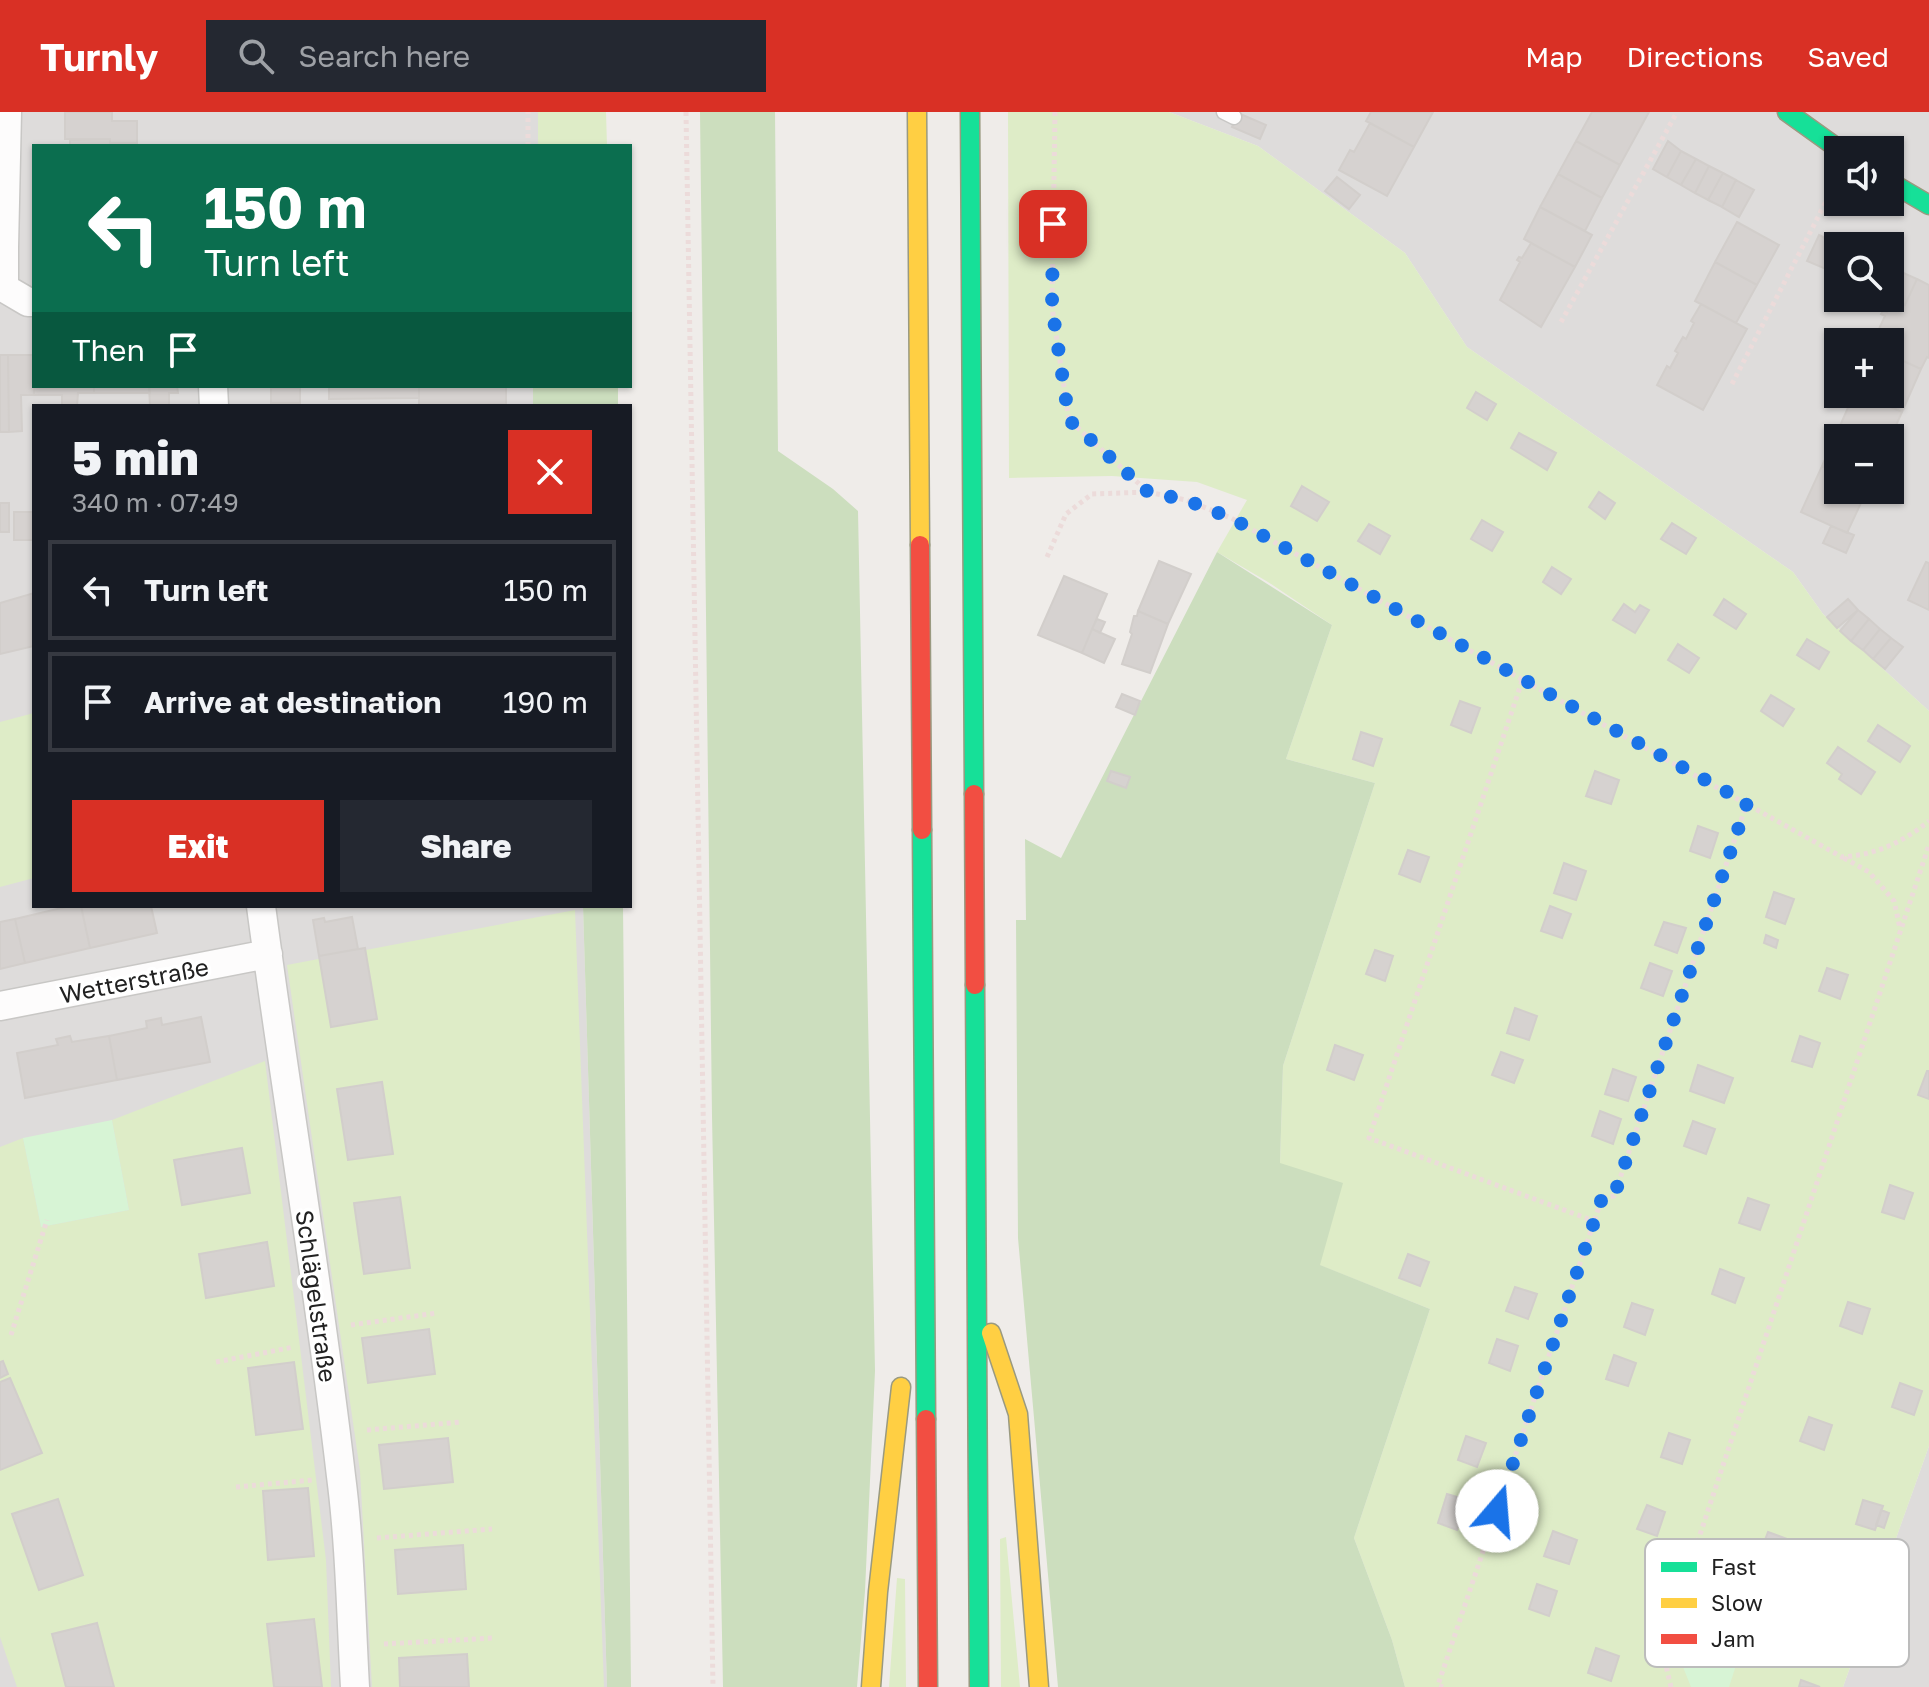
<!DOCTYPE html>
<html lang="en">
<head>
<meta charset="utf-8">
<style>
	:root { --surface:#171b24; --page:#242831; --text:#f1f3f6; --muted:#9ea1a6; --line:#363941; --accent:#d93025 }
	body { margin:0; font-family:"Golos Text",sans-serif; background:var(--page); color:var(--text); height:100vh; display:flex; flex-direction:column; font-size:30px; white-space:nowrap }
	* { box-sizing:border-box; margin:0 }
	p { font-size:26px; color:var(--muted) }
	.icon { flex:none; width:44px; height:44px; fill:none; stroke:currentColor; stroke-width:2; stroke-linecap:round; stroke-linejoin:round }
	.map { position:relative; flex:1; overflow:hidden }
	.panel { position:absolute; left:32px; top:292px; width:600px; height:504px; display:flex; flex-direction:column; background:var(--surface); border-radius:0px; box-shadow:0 2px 6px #0004 }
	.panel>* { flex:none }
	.hud { position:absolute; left:32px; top:32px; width:600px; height:244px; border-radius:0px; box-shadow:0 2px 6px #0004; background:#0b6e4f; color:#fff; overflow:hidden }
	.controls { position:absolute; left:1824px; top:24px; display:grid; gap:16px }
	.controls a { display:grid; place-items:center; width:80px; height:80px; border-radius:0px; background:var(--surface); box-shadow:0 2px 6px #0004; font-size:40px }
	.pin { position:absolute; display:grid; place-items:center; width:68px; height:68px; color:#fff; margin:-34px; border-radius:16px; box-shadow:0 4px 12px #0006 }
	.me { position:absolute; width:88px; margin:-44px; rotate:18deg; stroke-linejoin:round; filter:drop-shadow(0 0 6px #0008) }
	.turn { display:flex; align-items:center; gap:28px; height:168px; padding:0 40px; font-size:36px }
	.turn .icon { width:104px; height:104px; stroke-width:2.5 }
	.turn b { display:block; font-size:56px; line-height:68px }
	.then { display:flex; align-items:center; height:76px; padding:0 40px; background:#0003; gap:16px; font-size:30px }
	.round { display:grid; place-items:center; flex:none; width:84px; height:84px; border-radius:0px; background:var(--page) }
	.headline { display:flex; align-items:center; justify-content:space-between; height:136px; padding:0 40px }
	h1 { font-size:48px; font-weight:800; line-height:60px }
	.button { display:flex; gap:16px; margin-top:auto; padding:16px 40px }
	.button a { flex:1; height:92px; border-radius:0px; background:var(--accent); color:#fff; font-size:32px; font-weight:800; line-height:92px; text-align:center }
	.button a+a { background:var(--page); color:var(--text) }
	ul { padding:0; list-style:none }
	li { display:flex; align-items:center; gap:24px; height:100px; margin:0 16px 12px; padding:0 24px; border:4px solid var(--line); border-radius:0px }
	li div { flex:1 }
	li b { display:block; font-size:30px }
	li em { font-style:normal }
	header { display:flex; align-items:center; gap:48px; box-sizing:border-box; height:112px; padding:0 40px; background:var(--accent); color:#fff }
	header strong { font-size:38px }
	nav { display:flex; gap:44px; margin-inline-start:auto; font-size:28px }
	.search { width:560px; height:72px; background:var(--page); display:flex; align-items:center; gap:20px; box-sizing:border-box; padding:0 28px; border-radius:0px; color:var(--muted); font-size:30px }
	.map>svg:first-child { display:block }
</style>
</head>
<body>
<header>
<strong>Turnly</strong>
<div class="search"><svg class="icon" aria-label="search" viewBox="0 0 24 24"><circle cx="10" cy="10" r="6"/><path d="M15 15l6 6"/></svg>Search here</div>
<nav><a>Map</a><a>Directions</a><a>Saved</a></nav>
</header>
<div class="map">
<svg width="1929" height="1575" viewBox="0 0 1929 1575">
	<rect width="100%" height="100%" fill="#efece9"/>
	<path fill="#dedcdb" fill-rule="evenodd" d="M0,0H538V34H34V274H533V294H34V794H583L607,1575H0Z
		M1169,0H1929V599L1823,502L1793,460L1467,235L1405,141L1258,34ZM1838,38H1890V90H1838ZM1838,134H1890V186H1838ZM1838,230H1890V282H1838ZM1838,326H1890V378H1838Z
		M1929,1334V1575H1843L1890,1443Z"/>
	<path fill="#deecc7" d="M538,0H606L607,34H538Z
		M1008,0H1169L1258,34L1405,141L1467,235L1793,460L1823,502L1929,599V1334L1843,1575H1405L1392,1528L1354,1426L1430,1197L1319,1153L1280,1052L1283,954L1375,671L1286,647L1332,513L1268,470L1217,440L1247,388L1197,370L1112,364L1009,366Z
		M34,601V766L0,775V610Z
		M575,798L604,1575H372L360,1359L287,853Z
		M265,949L326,1448L331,1575H17L0,1525V1035L23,1026L41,1115L129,1098L112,1008Z
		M1006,1425L1020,1575H1001L1000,1427Z
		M897,1466L905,1467L906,1575H889Z"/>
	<path fill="#ccdebe" d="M700,0H775L778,339L833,377L858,399L875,1259L865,1479L857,1575H723L712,1004Z
		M533,274H618V294H533Z
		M1217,440L1332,513L1286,647L1375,671L1283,954L1280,1051L1343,1071L1320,1153L1430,1197L1354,1426L1392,1528L1405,1575H1058L1018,1126L1016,808H1026L1025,727L1061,746Z
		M583,794H623L631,1575H607Z"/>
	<path fill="#d7f4d5" d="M112,1008L129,1098L41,1115L23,1026Z
		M1692,1493L1749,1513L1729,1575H1691L1675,1535Z"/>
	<path fill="#d6d2d0" stroke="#d2cecb" stroke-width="2" d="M65,0H112V9H137V31H110V27H65Z
		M1371,0H1433L1414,35L1366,9Z
		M1592,0H1649L1620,53L1576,29Z
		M1238,1L1266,13L1260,27L1232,15Z
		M1370,11L1414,35L1387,84L1339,58L1350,38L1354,40Z
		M110,27V34H70V28Z
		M1576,29L1620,53L1602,86L1558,62Z
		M1668,29L1681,39L1667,65L1653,57Z
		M1681,39L1696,47L1681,73L1667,65Z
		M1696,47L1709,54L1695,81L1681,73Z
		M1709,54L1723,61L1708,88L1695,81Z
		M1723,61L1736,68L1722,95L1708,88Z
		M1558,62L1602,86L1585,119L1540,95Z
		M1337,65L1360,83L1349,97L1325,79Z
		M1736,68L1754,78L1739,105L1722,95Z
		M1540,95L1592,123L1575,155L1524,127Z
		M1737,110L1779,133L1757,173L1715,150Z
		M1819,123L1837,132L1826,157L1807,149Z
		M1531,131L1575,155L1541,215L1500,188L1520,150L1517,148L1519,145L1522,146Z
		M1837,132L1843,134H1838V163L1826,157Z
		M1715,150L1757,173L1736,211L1695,189Z
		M1890,155L1917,167L1905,193L1889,186Z
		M1917,167L1929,173V246L1927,245L1921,257L1890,243V230H1877L1882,220L1878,219L1885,204L1881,202L1883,199L1887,200L1892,187L1905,193Z
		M1701,192L1747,217L1703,298L1657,273L1667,254L1670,256L1678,241L1675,239L1683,225L1686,227L1694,211L1691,209Z
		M0,243H8L9,320H0Z
		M8,243H34V283H21L22,319L9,320Z
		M1890,243L1921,257L1902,300L1862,282H1890Z
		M34,274H94V281H78L77,294H62V283H34Z
		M94,274H149L150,281H94Z
		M149,274H177L178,281H169V294H150Z
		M271,274H300V276H271Z
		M329,274H419V286L329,287Z
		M419,274H506V292L419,294Z
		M271,276H300V291H271Z
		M1476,280L1496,292L1487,308L1467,296Z
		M1854,282H1862L1902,300L1890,327L1860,326L1839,316Z
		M271,291H300V294H271Z
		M1839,316L1860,326H1838V362L1822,354Z
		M1519,321L1556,341L1547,358L1511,336Z
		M1822,354L1838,362V378H1867L1847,421L1801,400Z
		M1302,374L1329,390L1317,409L1291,394Z
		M1599,380L1615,391L1605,407L1589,395Z
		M0,391H9V420H0Z
		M14,400H33V428H14Z
		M1482,408L1503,420L1492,439L1471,427Z
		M1672,411L1696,426L1686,442L1661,427Z
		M1369,412L1390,424L1380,442L1358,429Z
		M1831,414L1854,423L1846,441L1823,431Z
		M1159,449L1191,462L1168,512L1138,499Z
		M1926,450L1929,451V498L1908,488Z
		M1552,455L1571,467L1561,482L1543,470Z
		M1064,464L1107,482L1082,541L1038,523Z
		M34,481V534L0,542V491Z
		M1724,487L1746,502L1736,517L1714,503Z
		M1848,487L1858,498L1837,516L1827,505Z
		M1624,492L1635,500L1640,493L1649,498L1635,521L1613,508Z
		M1858,498L1869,507L1851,529L1840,519Z
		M1138,499L1168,512L1150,561L1122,552L1132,522L1130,520L1134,504H1137Z
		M1097,507L1105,510L1100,521L1092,517Z
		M1869,507L1880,517L1863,538L1851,529Z
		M1092,517L1115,527L1104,551L1082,541Z
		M1880,517L1891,526L1873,547L1863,538Z
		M1891,526L1903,535L1885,557L1873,547Z
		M1807,527L1829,540L1819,557L1797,543Z
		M1678,532L1699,546L1689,561L1668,548Z
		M1122,582L1140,589L1135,603L1116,595Z
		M1771,583L1794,597L1783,614L1761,599Z
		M1460,589L1480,596L1471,621L1451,613Z
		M1878,613L1910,634L1900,650L1868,629Z
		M1361,620L1382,627L1373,654L1353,647Z
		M1838,635L1875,660L1861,682L1839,667L1842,662L1827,651Z
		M1111,659L1130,665L1126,676L1107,669Z
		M1595,659L1619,668L1611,692L1586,684Z
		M1698,714L1718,721L1710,746L1690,739Z
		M1408,738L1429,745L1420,770L1399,762Z
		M1564,751L1586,759L1576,788L1554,781Z
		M1774,780L1794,787L1785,812L1766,805Z
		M70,794H81L90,836L25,851L15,807Z
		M81,794H151L157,821L90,836Z
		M1550,794L1571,802L1562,826L1541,819Z
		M352,805L358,837L319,844L313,808L324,806L325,810Z
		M15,807L25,851L0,857V810Z
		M1664,810L1686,816L1677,841L1655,833Z
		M1766,823L1778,828L1776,836L1764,831Z
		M365,836L377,907L331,915L319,844Z
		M1375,838L1393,844L1385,869L1366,862Z
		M1650,851L1672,859L1663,884L1641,876Z
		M1827,856L1848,863L1840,887L1819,879Z
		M1515,896L1537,904L1529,928L1507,921Z
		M201,905L210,950L117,968L109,924L147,916L146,909L161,906L162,913Z
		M70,924L72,930L109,924L117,968L25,986L17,941L58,933L56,927Z
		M1800,924L1820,931L1812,955L1792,949Z
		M1335,933L1363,943L1354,968L1327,958Z
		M1501,940L1523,948L1514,971L1492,963Z
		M1698,953L1733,966L1724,991L1690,979Z
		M1613,957L1636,965L1628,989L1605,982Z
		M1927,959H1929V987L1918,983Z
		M382,970L393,1042L348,1048L337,977Z
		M1600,999L1621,1007L1613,1032L1592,1024Z
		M1693,1009L1715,1017L1706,1042L1684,1034Z
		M242,1036L250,1081L182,1093L174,1048Z
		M1890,1073L1913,1081L1904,1107L1882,1100Z
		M400,1085L410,1156L364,1162L354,1091Z
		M1748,1086L1769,1093L1760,1118L1739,1111Z
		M267,1130L274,1174L206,1186L199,1142Z
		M1408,1142L1429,1150L1420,1174L1399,1166Z
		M1720,1157L1744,1166L1735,1191L1712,1182Z
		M1515,1175L1537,1182L1528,1207L1506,1199Z
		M1848,1190L1870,1197L1862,1222L1840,1214Z
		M1632,1191L1653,1198L1645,1223L1624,1215Z
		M429,1217L435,1262L368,1271L362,1226Z
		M1497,1227L1518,1234L1510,1259L1489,1251Z
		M1614,1243L1636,1251L1628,1274L1606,1267Z
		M3,1249L8,1262L0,1266V1250Z
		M294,1250L303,1317L256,1323L248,1256Z
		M10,1266L42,1341L0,1358V1270Z
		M1900,1271L1922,1279L1914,1303L1892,1295Z
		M1809,1305L1832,1313L1824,1338L1800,1329Z
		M1669,1321L1690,1328L1682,1352L1661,1345Z
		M1466,1324L1486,1331L1477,1355L1458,1348Z
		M448,1326L453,1370L384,1377L379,1333Z
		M308,1376L314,1444L268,1448L263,1379Z
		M1447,1382L1467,1388L1457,1418L1438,1411Z
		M58,1387L83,1463L39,1478L12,1402Z
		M1863,1388L1883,1394L1875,1418L1856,1412Z
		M1647,1393L1665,1400L1657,1424L1637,1417Z
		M1881,1398L1889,1401L1884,1416L1876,1413Z
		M1553,1419L1577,1428L1569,1452L1544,1444Z
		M1768,1420L1790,1428L1782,1452L1759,1444Z
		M463,1433L466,1477L398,1482L395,1438Z
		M1537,1472L1557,1479L1549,1504L1529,1497Z
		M314,1507L322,1575H274L267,1512Z
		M97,1511L114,1575H66L52,1522Z
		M1596,1536L1619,1544L1611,1569L1588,1561Z
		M467,1542L469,1575H400L399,1546Z
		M1801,1568L1820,1575H1799Z"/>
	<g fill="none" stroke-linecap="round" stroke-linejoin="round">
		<defs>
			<path id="lane" d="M1224,0L1234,5"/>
			<path id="street" d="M0,135H4V176L28,190H34
				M4,135L7,0
				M213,274L214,294
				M261,794C286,984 319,1173 341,1364C350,1433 351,1505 355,1575
				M0,894L268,842"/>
			<path id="fast" d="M970,0L974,682
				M1787,0L1840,38
				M1890,70L1929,93
				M922,718L926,1307
				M975,873L979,1575"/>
			<path id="slow" d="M917,0L920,433
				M991,1221L1018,1302L1039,1575
				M871,1575L878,1480L901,1275"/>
			<path id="jam" d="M920,433L922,718
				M974,682L975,873
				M926,1307L928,1575"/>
		</defs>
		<use href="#lane" stroke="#c8c7c5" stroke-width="17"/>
		<use href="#street" stroke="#c8c7c5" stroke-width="31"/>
		<use href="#fast" stroke="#9a9a80" stroke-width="21"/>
		<use href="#slow" stroke="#9a9a80" stroke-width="21"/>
		<use href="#jam" stroke="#9a9a80" stroke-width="21"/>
		<path stroke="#ecdbda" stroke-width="5" stroke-dasharray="4 4" stroke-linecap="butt" d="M686,0L713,1575
			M1055,0L1052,195L1069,308L1147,379
			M528,34V0
			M1561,210L1677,0
			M1732,272L1834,74
			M1047,445L1066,402L1092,382L1148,380L1186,388L1231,406L1842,745C1876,743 1903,730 1929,709
			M1522,569L1369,1026L1594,1109
			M1844,746L1869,760L1894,789L1900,816
			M351,1213L437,1201
			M11,1223L47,1108
			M216,1250L294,1235
			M367,1318L462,1310
			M236,1375L313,1368
			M377,1426L492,1417
			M384,1532L494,1526
			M1443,1575L1438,1573L1602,1086L1614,1084L1747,691
			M1671,1575L1662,1537L1929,733"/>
		<use href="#lane" stroke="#fdfcfc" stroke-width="14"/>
		<use href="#street" stroke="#fdfcfc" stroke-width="28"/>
		<use href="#fast" stroke="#16e098" stroke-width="18"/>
		<use href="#slow" stroke="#ffcf43" stroke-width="18"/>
		<use href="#jam" stroke="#f24e42" stroke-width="18"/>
	</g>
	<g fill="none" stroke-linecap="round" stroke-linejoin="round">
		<path stroke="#1a73e8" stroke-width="14" stroke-dasharray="0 25.2" d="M1053,112L1052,195L1069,308L1148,380L1186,388L1231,406L1747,691L1614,1084L1602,1086L1497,1399"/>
	</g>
	<g text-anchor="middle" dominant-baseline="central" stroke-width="7" stroke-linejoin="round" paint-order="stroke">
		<g font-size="24" fill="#212121" stroke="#fff">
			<text transform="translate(134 868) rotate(-11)">Wetterstraße</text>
			<text transform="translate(317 1184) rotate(82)">Schlägelstraße</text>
		</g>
	</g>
	<rect x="1645" y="1427" width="264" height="128" rx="12" fill="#fff" stroke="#bcbcbc" stroke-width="2"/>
	<rect x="1661" y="1450" width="36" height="10" fill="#16e098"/>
	<rect x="1661" y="1486" width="36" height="10" fill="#ffcf43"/>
	<rect x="1661" y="1522" width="36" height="10" fill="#f24e42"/>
	<g font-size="22" fill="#212121">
		<text x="1711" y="1463">Fast</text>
		<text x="1711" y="1499">Slow</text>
		<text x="1711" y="1535">Jam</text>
	</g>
</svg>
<div class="controls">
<a><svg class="icon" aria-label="sound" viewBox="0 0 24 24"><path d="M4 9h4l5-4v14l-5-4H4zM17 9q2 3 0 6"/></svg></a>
<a><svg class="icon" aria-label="search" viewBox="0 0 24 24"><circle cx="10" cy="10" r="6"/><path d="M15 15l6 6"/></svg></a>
<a>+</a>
<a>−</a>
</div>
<div class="pin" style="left:1053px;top:112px;background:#d93025"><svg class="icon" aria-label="arrive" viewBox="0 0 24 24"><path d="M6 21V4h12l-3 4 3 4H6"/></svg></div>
<svg class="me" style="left:1497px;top:1399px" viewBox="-20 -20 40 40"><circle r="19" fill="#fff"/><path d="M0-13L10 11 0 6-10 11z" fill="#1a73e8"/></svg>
<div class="hud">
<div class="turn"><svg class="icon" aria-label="left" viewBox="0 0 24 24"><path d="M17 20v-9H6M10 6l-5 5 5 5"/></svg><div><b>150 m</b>Turn left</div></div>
<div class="then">Then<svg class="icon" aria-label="arrive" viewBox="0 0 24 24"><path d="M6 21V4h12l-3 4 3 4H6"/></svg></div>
</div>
<section class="panel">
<div class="headline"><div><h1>5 min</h1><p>340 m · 07:49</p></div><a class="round" style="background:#d93025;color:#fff"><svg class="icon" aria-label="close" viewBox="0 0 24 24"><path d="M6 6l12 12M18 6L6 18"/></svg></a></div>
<ul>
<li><svg class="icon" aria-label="left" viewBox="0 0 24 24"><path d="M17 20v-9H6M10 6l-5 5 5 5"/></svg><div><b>Turn left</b></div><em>150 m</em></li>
<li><svg class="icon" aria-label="arrive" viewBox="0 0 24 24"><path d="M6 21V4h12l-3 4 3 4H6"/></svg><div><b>Arrive at destination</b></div><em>190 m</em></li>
</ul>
<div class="button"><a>Exit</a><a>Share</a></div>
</section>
</div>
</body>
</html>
